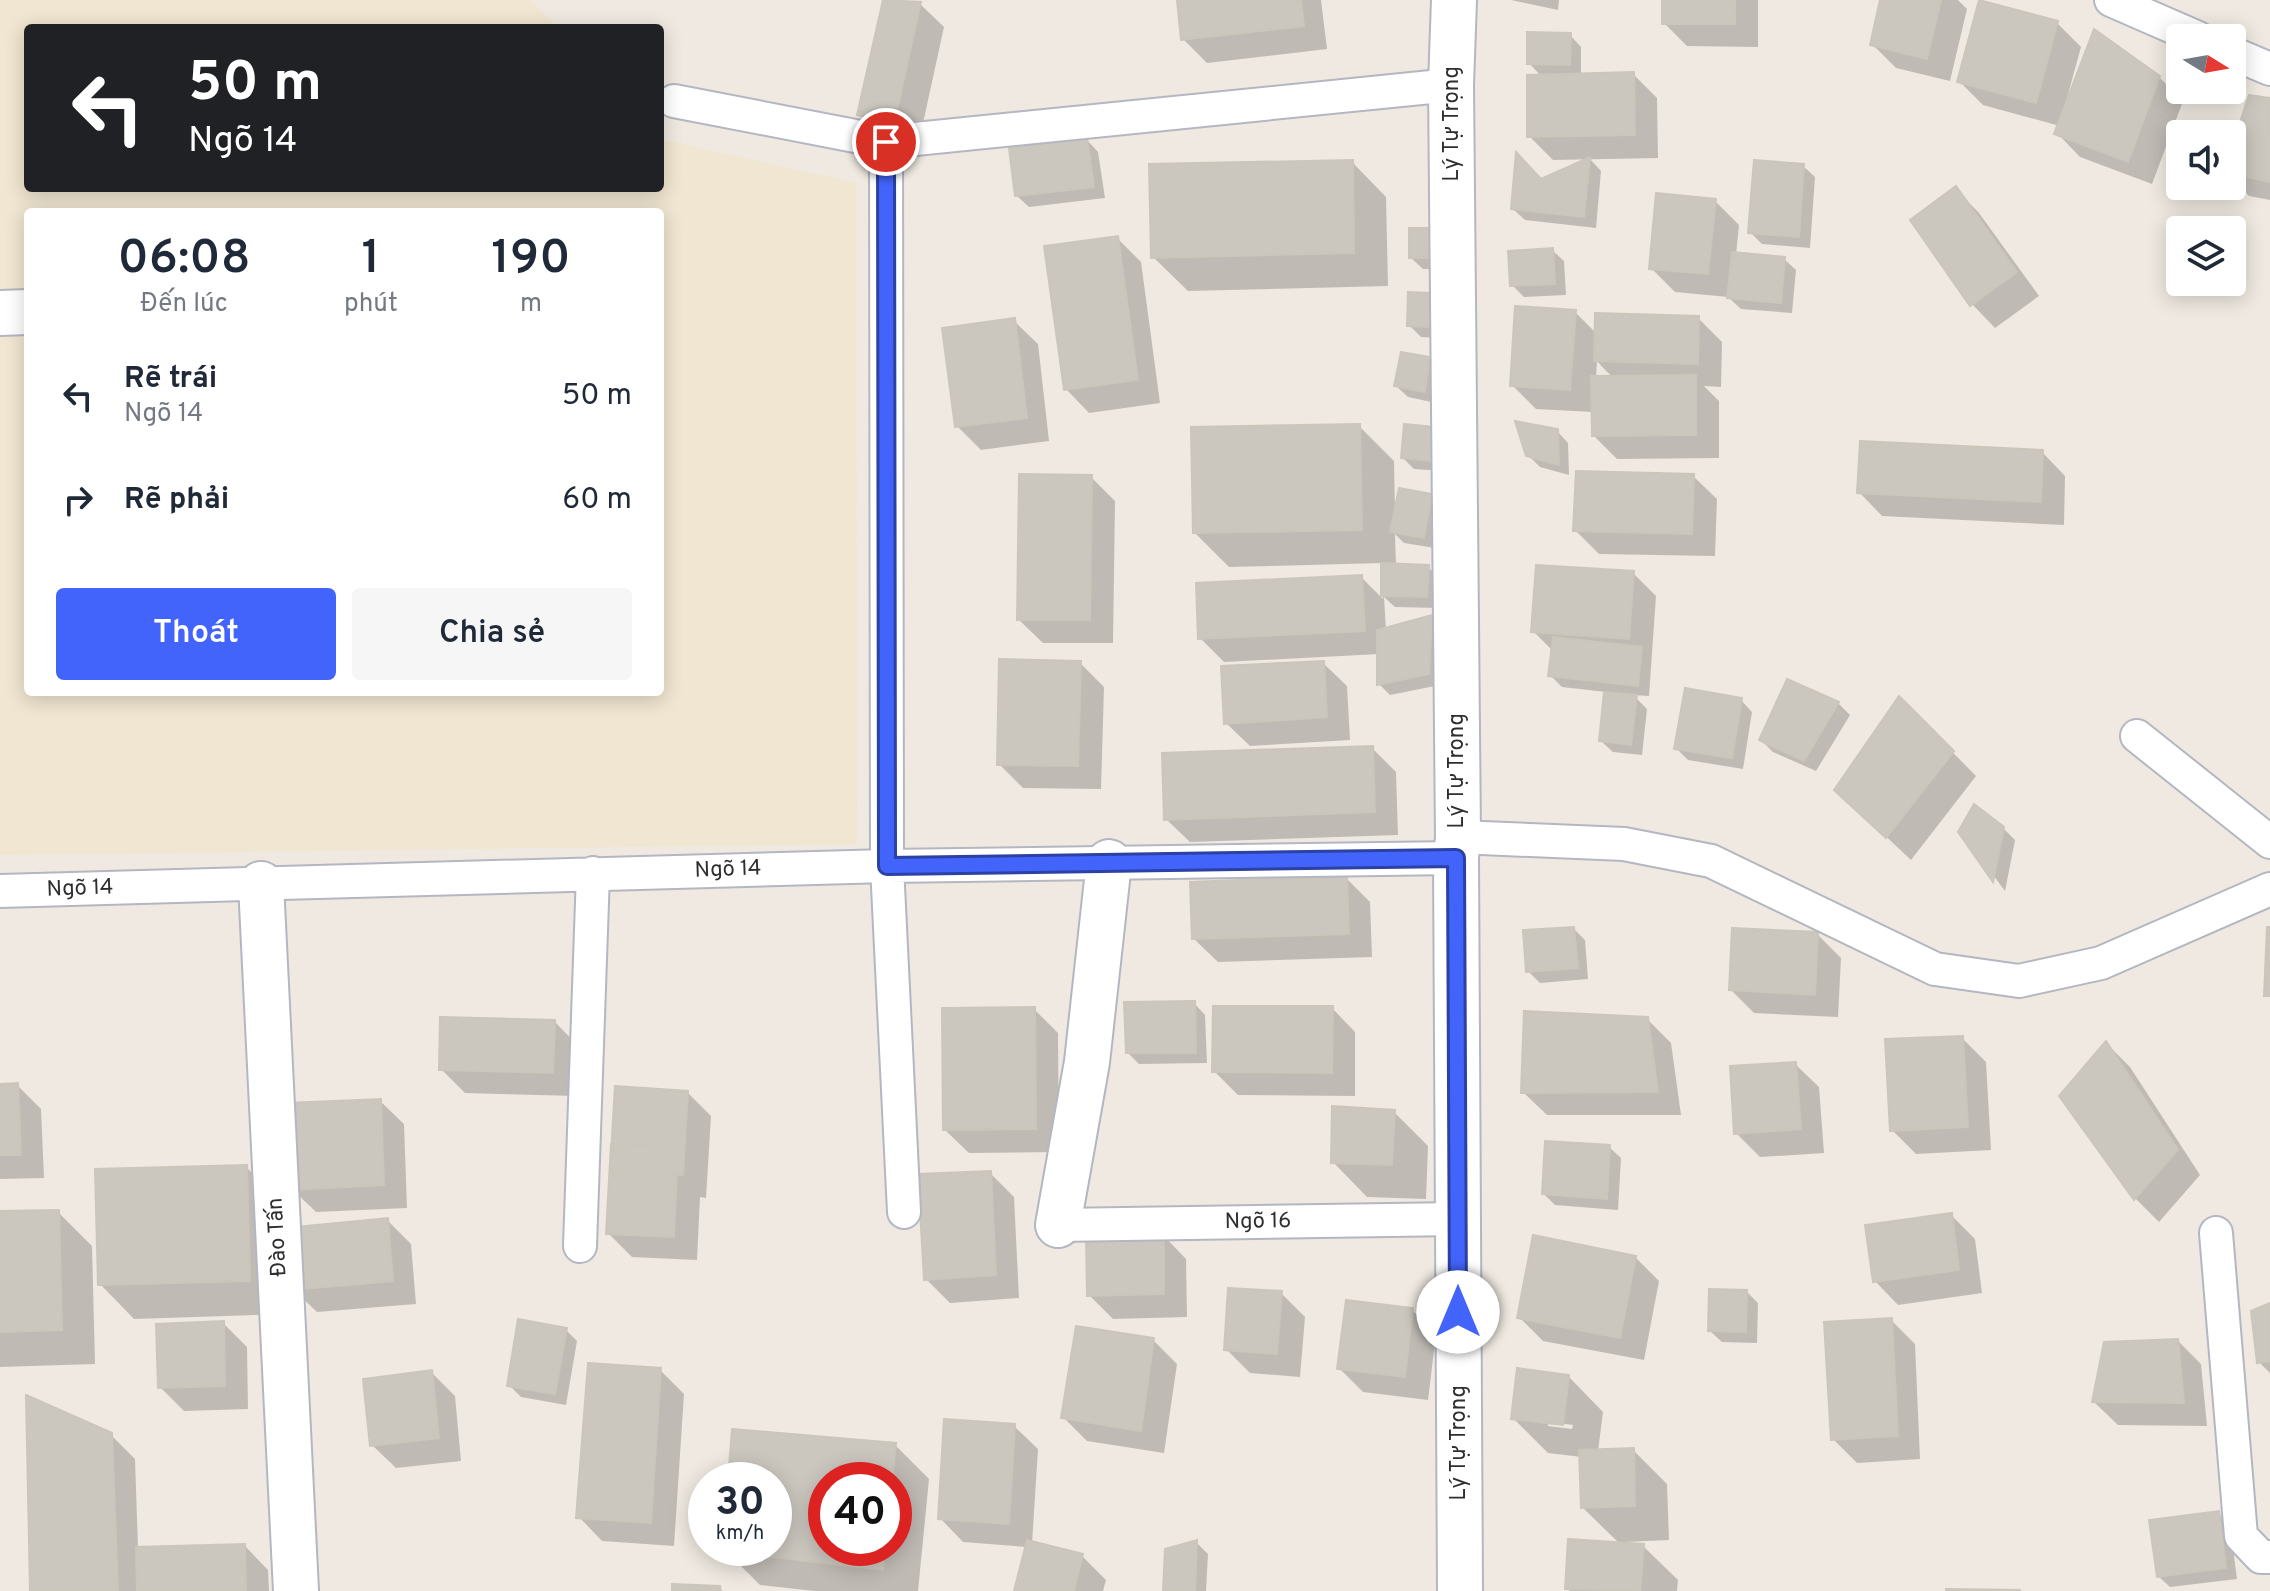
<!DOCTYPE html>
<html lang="vi">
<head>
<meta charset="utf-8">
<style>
	:root { --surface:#fff; --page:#f6f6f7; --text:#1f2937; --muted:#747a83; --accent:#4264fb }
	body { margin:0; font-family:Overpass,sans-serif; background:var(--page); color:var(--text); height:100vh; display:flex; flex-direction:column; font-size:30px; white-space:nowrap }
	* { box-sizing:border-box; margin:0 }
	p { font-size:26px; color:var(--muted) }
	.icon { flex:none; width:44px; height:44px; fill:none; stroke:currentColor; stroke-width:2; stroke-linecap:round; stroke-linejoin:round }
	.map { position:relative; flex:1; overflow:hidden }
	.side { position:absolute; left:24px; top:208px; width:640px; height:488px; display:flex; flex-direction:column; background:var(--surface); border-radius:8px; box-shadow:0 4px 20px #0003 }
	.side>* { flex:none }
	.guide { position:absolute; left:24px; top:24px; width:640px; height:168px; border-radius:8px; box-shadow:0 4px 20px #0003; background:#202124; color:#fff; overflow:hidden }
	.needle { width:52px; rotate:101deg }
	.fabs { position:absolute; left:2166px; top:24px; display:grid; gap:16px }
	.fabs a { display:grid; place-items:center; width:80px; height:80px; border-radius:8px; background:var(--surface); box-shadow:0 4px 20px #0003; font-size:40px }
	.speed { position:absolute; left:688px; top:1462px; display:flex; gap:16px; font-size:40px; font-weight:700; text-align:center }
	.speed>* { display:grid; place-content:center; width:104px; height:104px; border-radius:50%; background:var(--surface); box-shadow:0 4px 20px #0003; line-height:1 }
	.speed small { font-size:20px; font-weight:400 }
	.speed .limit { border:12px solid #d22; background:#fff; color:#111 }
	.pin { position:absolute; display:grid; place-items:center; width:68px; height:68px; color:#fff; margin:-34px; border:4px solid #fff; border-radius:50%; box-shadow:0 2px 8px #0007 }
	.me { position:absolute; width:88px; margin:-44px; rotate:0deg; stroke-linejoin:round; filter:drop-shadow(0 0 6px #0008) }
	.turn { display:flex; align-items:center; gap:28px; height:168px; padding:0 32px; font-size:36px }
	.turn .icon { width:104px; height:104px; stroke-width:2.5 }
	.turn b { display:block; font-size:56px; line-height:68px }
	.eta { display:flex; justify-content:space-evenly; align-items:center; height:136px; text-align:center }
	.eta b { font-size:48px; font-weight:600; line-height:56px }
	.primary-button { display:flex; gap:16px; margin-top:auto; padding:16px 32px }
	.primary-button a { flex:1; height:92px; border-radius:8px; background:var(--accent); color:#fff; font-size:32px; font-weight:600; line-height:92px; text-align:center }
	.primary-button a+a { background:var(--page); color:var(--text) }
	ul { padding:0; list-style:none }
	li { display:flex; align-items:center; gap:24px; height:104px; padding:0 32px }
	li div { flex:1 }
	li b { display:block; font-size:30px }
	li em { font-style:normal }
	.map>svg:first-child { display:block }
</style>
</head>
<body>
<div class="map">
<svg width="2270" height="1591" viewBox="0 0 2270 1591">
	<rect width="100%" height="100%" fill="#efe9e1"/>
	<path fill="#f0e6d1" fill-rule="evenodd" d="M0,0H530L559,28H28V188H660V136L664,140L856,183L857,844L0,855ZM28,212H660V692H28Z"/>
	<path fill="#0003" fill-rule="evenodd" d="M886,0L920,4L944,27L918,146L883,138L859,115Z
		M1179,0H1321L1327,49L1207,63L1183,39Z
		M1511,0H1559L1558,10Z
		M1664,0H1758V47L1687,46L1664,23Z
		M1882,0H1958L1967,9L1950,81L1896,68L1872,44Z
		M2057,23L2081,47L2067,98L2159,77L2183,101L2152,184L2080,157L2057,133L2060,126L1983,105L1959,81Z
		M1570,35L1581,47V76L1633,74L1657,98L1658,158L1553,160L1529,136L1542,77L1529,63Z
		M2270,100V200L2249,196L2232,178V153Z
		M1087,140L1098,152L1105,198L1029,207L1017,196Z
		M1590,159L1601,171L1596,228L1525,220L1513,209L1541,181Z
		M1352,162L1386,197L1388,286L1188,291L1153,257Z
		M1803,166L1815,177L1810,248L1762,244L1750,232Z
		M1956,189L1979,213L2039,296L1995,328L1972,304Z
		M1715,201L1739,225L1736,255L1784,259L1796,270L1792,313L1741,309L1728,297L1675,292L1652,269Z
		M1411,230L1443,269H1423L1411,258Z
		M1117,238L1141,262L1160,403L1089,413L1066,389Z
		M1552,250L1564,261L1566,295L1524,297L1512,285Z
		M1429,295L1441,306L1440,338L1421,337L1409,325Z
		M1575,312L1597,334L1698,318L1722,342L1721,387L1704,386L1719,401V458L1617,459L1594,436L1593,412L1536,409L1512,385ZM1597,361L1606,371L1614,378H1596Z
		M1014,321L1038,344L1049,441L981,450L957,426Z
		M1430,359L1441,370L1436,403L1408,397L1396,386Z
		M1360,427L1394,461L1395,509L1431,496L1443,507L1435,548L1404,543L1395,534L1396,566L1428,567L1439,578L1438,608L1395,607L1384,597L1386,630L1431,617L1443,628L1440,685L1390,695L1379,684V654L1224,662L1200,638L1361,577L1383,599V563L1229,567L1195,533Z
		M1433,429L1443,471L1414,469L1403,458Z
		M1557,431L1568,443L1569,475L1540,467L1528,455Z
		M2042,452L2065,476L2064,525L1882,516L1859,492Z
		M1693,476L1717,499L1715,556L1599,554L1575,530Z
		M1091,477L1115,501L1113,643H1043L1019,620Z
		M1633,573L1656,596L1649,696L1633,695L1647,709L1642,755L1613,752L1601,741L1606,692L1562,687L1550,675L1553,651L1533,631Z
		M1080,663L1104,687L1101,789L1023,788L999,764Z
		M1323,663L1347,686L1350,740L1250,746L1226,723Z
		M1788,682L1838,703L1850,715L1816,771L1773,752L1761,740Z
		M1900,699L1976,776L1911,860L1861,813Z
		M1741,700L1752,712L1743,769L1688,760L1676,748Z
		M1372,748L1396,772L1398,835L1190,842L1166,819Z
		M2003,828L2015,840L2005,891L1961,832Z
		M1346,878L1370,902L1372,957L1218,962L1194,939Z
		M1574,929L1585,940L1588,979L1540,983L1528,971Z
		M1817,934L1841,958L1838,1017L1754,1013L1731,990Z
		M1194,1003L1205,1015L1207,1063L1139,1064L1128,1053Z
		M1332,1008L1355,1032V1096L1238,1095L1214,1071Z
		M1034,1009L1058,1033L1059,1152L969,1153L945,1130Z
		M1647,1019L1671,1043L1681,1115H1547L1523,1092Z
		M555,1022L578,1046L576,1096L465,1093L441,1069Z
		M1962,1038L1986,1062L1991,1150L1916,1154L1892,1130Z
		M2107,1044L2130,1067L2200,1175L2159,1222L2136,1199L2062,1096Z
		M1795,1064L1819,1087L1824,1153L1760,1157L1736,1133Z
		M0,1086H18L41,1109L44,1178L0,1179Z
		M687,1092L711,1116L706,1198L700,1197L697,1260L632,1257L608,1233Z
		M380,1101L404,1124L407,1208L316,1212L292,1189Z
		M1394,1112L1428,1146L1426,1199L1367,1197L1333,1162Z
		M1609,1147L1621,1158L1618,1210L1555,1205L1544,1194Z
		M246,1167L281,1201L284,1314L134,1319L100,1284Z
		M990,1173L1014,1197L1019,1298L950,1303L926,1279Z
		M58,1212L92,1246L95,1364L0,1367V1213Z
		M1951,1215L1975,1239L1982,1293L1898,1305L1875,1281Z
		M387,1220L411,1244L416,1304L317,1312L293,1289Z
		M1163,1235L1186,1259L1187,1317L1113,1319L1089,1295Z
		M1635,1257L1659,1281L1644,1360L1543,1341L1519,1317Z
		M1747,1292L1758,1303L1757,1343L1722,1342L1710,1331Z
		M1281,1293L1305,1317L1300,1377L1250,1373L1226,1349Z
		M2270,1305V1373L2259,1362Z
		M1412,1310L1436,1334L1428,1400L1363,1392L1339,1368Z
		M1891,1320L1915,1344L1920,1459L1857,1463L1833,1439Z
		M223,1323L247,1347L248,1409L184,1411L160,1387Z
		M566,1330L577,1341L566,1405L521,1397L509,1385Z
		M1153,1340L1177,1364L1164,1453L1087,1441L1063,1417Z
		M2178,1341L2201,1364L2207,1426L2118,1425L2094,1402Z
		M660,1370L684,1394L674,1546L602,1541L579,1517Z
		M431,1372L455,1396L461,1461L396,1468L372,1445Z
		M1569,1377L1603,1412L1598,1451L1633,1450L1667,1484L1669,1540L1624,1542V1545L1643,1546L1678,1580L1677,1591H1570L1567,1588L1620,1544L1583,1508L1582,1457L1548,1453L1513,1418ZM1548,1422L1573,1425L1572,1429L1548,1426Z
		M1014,1426L1038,1449L1032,1544L1082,1556L1106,1580L1103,1591H1016L1027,1547L963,1542L940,1518Z
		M111,1435L135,1459L138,1548L245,1546L268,1570L269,1591H32Z
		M895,1445L929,1479L918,1591H815L760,1585L725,1550V1548H774V1480H730ZM826,1480H894V1548H826Z
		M2218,1513L2230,1525L2237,1579L2170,1587L2158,1576Z
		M1197,1543L1208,1554L1206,1591H1165Z"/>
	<path fill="#cbc7bf" stroke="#cbc5ba" stroke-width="2" d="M883,0L921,2L894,124L857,115Z
		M1177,0H1301L1304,26L1181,40Z
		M1662,0H1735V24H1662Z
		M1880,0H1941L1927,59L1870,45Z
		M1979,0L2058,21L2036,103L1957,82Z
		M2094,29L2160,76L2128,162L2054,134Z
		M1527,32L1571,33L1570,65L1527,64Z
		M1634,72L1635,135L1527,137V75Z
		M2249,95L2270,98V182L2232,174V146Z
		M1087,138L1094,187L1015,196L1009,148Z
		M1516,152L1541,179L1590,157L1584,217L1511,209Z
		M1353,160L1354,253L1151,258L1149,164Z
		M1754,160L1804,164L1799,237L1748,233Z
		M1956,186L2017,272L1970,306L1910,220Z
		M1656,193L1716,199L1708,274L1649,269Z
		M1409,228H1432V258H1409Z
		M1118,236L1138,380L1064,390L1044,246Z
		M1553,248L1555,284L1510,286L1508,251Z
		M1732,252L1785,257L1781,303L1727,298Z
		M1408,292L1430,293L1429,327L1407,326Z
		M1515,306L1576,310L1570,390L1510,386Z
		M1595,313L1699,316L1698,364L1594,361Z
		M1015,318L1027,418L955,427L942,328Z
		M1401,352L1430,357L1425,392L1394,386Z
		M1696,375V435L1592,436L1591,376Z
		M1515,421L1558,429L1559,465L1526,456Z
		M1360,424L1362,530L1193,533L1191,427Z
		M1404,424L1434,427L1432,461L1401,458Z
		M1860,441L2043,450L2041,502L1857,493Z
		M1576,471L1694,474L1692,534L1573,531Z
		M1019,474L1092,475L1090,620H1017Z
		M1399,488L1432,494L1424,538L1390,532Z
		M1381,563L1429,565L1427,597L1381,596Z
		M1536,565L1634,571L1629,639L1531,632Z
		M1362,575L1365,631L1198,639L1196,583Z
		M1432,615L1429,674L1377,685V630Z
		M1553,637L1642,647L1638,686L1548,676Z
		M999,659L1081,661L1078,766L997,765Z
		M1324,661L1327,717L1224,724L1221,666Z
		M1787,679L1839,702L1804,761L1759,740Z
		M1685,688L1742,698L1732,758L1674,749Z
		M1604,692L1637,695L1631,745L1599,741Z
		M1899,696L1954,751L1886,838L1834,790Z
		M1373,746L1375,812L1164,820L1162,753Z
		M1974,804L2004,827L1993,882L1958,832Z
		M1347,876L1349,934L1192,939L1190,882Z
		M1574,927L1578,968L1526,972L1523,930Z
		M2267,927H2270V996H2264Z
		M1732,928L1818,932L1815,995L1729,990Z
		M1195,1001L1196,1053H1126L1124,1002Z
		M1213,1006H1333L1332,1073L1212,1072Z
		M1035,1007L1036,1129L943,1130L942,1008Z
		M1524,1011L1648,1017L1658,1092L1521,1093Z
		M440,1017L555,1020L553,1073L439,1070Z
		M1963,1036L1968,1127L1890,1131L1885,1039Z
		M2106,1041L2178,1150L2134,1200L2059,1096Z
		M1796,1062L1801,1129L1734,1134L1730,1066Z
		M18,1083L21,1155H0V1084Z
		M615,1086L688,1091L683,1175L610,1171Z
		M381,1099L384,1185L290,1190L287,1103Z
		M1332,1106L1395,1110L1392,1165L1331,1163Z
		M1545,1141L1610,1145L1607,1199L1542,1194Z
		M611,1144L678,1147L674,1237L606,1234Z
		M247,1165L250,1281L98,1285L95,1169Z
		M991,1171L996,1275L924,1280L918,1174Z
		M59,1210L62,1330L0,1332V1211Z
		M1952,1213L1959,1270L1873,1282L1865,1225Z
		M388,1218L393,1281L291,1290L286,1228Z
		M1164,1233V1294L1087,1296L1086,1236Z
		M1533,1235L1636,1256L1620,1338L1517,1318Z
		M1228,1288L1282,1291L1277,1354L1224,1350Z
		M1709,1289L1747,1290L1746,1332L1708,1331Z
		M1346,1300L1413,1308L1405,1377L1337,1369Z
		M2270,1303V1361L2257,1363L2251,1311Z
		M1892,1318L1898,1436L1831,1440L1824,1322Z
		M518,1319L567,1328L555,1394L507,1386Z
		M224,1321L225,1386L158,1388L156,1324Z
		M1076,1326L1154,1338L1141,1431L1061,1418Z
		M2178,1339L2184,1403L2092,1402L2104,1342Z
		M588,1363L661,1368L651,1523L576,1518Z
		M1517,1368L1569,1375L1563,1425L1511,1419Z
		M432,1370L439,1438L370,1446L363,1379Z
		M26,1395L112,1433L118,1591H30Z
		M944,1419L1015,1424L1009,1524L938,1519Z
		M732,1429L896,1443L892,1480H826V1548H885L883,1570L723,1551V1548H774V1480H728Z
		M1634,1448L1635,1506L1581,1508L1579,1450Z
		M2219,1511L2226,1568L2157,1577L2149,1520Z
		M1568,1539L1644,1544L1640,1591L1565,1589Z
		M1027,1540L1083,1554L1074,1591H1014Z
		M1197,1540L1195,1591H1163L1165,1549Z
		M245,1544L246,1591H137L136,1547Z
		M672,1584L720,1586L721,1591H672Z
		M1946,1589L2020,1590V1591H1946Z"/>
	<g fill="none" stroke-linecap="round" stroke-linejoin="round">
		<defs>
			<path id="lane" d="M2111,0L2198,38
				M2232,53L2270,69
				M674,101L886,142L1451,85
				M886,142L887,866L904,1212
				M2137,736L2270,842
				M1458,837L1624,844L1711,861L1935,969L2019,981L2101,963L2270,889
				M0,891L887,866L1456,858
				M1058,1225L1458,1219
				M2216,1233L2241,1536L2261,1557H2270
				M580,1246L593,873"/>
			<path id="street" d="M0,313L28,312
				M261,884L296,1591
				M1058,1225L1087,1062L1109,862"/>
			<path id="secondary" d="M1454,0L1451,85L1458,837L1456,858L1460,1591"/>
		</defs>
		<use href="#lane" stroke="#b4b7c1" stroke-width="36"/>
		<use href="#street" stroke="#b4b7c1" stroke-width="48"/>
		<use href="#secondary" stroke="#b4b7c1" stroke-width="48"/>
		<use href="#lane" stroke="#fff" stroke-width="32"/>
		<use href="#street" stroke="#fff" stroke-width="44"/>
		<use href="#secondary" stroke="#fff" stroke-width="44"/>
	</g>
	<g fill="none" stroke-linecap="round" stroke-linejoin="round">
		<defs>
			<path id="route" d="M886,142L887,866L1456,858L1458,1312"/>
		</defs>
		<use href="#route" stroke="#2b41a3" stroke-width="20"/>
		<use href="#route" stroke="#4264fb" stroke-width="14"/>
	</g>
	<g text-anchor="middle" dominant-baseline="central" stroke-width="6" stroke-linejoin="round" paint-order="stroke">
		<g font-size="22" fill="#2e2e2e" stroke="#fff">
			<text transform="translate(1452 124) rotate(-90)">Lý Tự Trọng</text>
			<text transform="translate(1457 771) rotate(-90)">Lý Tự Trọng</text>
			<text transform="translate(728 870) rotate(-2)">Ngõ 14</text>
			<text transform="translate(80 889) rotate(-2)">Ngõ 14</text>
			<text transform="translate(1258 1222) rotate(-1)">Ngõ 16</text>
			<text transform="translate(278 1237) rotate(-93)">Đào Tấn</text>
			<text transform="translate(1459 1443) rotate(-90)">Lý Tự Trọng</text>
		</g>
	</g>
</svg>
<div class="fabs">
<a><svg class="needle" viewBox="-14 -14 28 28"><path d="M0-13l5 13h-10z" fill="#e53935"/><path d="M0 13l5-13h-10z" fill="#747a83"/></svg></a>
<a><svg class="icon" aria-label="sound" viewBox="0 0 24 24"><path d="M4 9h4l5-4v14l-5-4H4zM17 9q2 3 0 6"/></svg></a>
<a><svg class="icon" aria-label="layers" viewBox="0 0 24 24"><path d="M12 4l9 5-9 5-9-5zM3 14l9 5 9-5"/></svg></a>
</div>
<div class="speed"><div>30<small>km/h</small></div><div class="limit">40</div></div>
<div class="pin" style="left:886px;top:142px;background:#d93025"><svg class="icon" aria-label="arrive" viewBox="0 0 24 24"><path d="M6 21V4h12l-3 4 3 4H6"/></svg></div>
<svg class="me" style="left:1458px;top:1312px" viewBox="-20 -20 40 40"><circle r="19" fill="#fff"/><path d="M0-13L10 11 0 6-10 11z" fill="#4264fb"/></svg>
<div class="guide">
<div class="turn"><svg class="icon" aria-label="left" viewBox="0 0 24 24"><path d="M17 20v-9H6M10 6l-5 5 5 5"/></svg><div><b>50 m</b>Ngõ 14</div></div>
</div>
<section class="side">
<div class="eta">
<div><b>06:08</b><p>Đến lúc</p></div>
<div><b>1</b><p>phút</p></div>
<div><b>190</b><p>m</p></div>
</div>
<ul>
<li><svg class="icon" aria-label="left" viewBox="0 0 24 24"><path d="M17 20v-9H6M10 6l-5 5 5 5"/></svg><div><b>Rẽ trái</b><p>Ngõ 14</p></div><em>50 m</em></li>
<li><svg class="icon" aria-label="right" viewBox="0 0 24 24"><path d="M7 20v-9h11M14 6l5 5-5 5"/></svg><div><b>Rẽ phải</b></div><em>60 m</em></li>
</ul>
<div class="primary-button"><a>Thoát</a><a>Chia sẻ</a></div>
</section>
</div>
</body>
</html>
